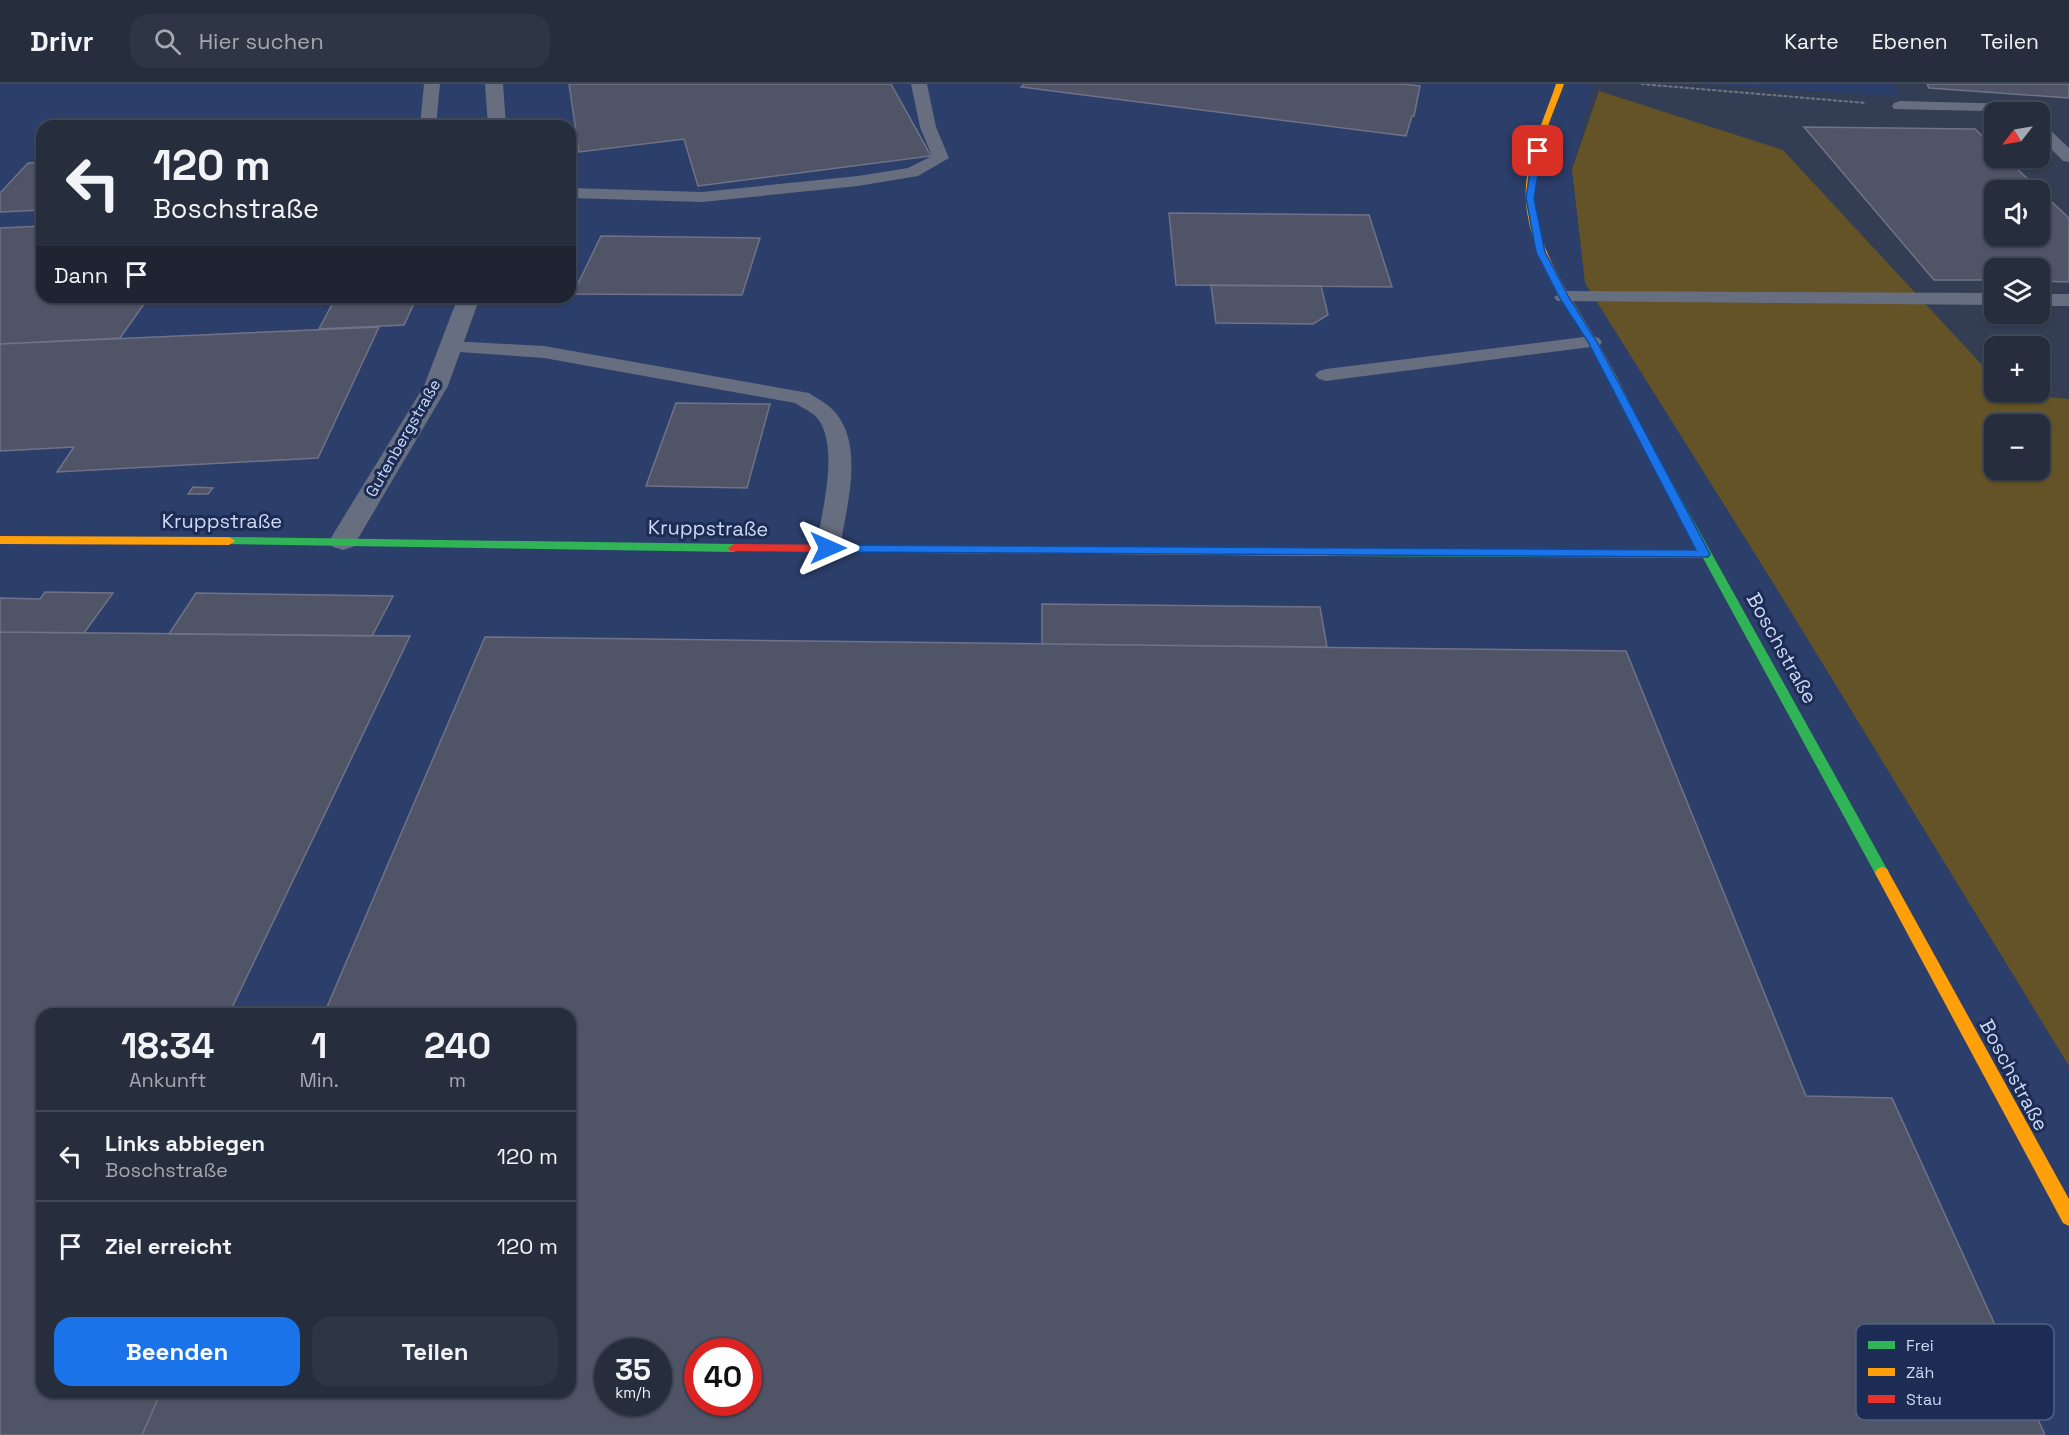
<!DOCTYPE html>
<html lang="de">
<head>
<meta charset="utf-8">
<style>
	:root { --surface:#262e3e; --page:#2e3645; --text:#f1f3f6; --muted:#a4a8b0; --line:#424a58; --accent:#1a73e8 }
	body { margin:0; font-family:"Space Grotesk",sans-serif; background:var(--page); color:var(--text); height:100vh; display:flex; flex-direction:column; font-size:22px; white-space:nowrap }
	* { box-sizing:border-box; margin:0 }
	p { font-size:20px; color:var(--muted) }
	.icon { flex:none; width:33px; height:33px; fill:none; stroke:currentColor; stroke-width:2; stroke-linecap:round; stroke-linejoin:round }
	.map { position:relative; flex:1; overflow:hidden }
	.sheet { position:absolute; left:36px; top:924px; width:540px; height:390px; display:flex; flex-direction:column; background:var(--surface); border-radius:18px; box-shadow:0 2px 4px #0004,0 0 0 2px var(--line) }
	.sheet>* { flex:none }
	.top-card { position:absolute; left:36px; top:36px; width:540px; height:183px; border-radius:18px; box-shadow:0 2px 4px #0004,0 0 0 2px var(--line); background:#262e3e; color:var(--text); overflow:hidden }
	.needle { width:39px; rotate:239deg }
	.tools { position:absolute; left:1984px; top:18px; display:grid; gap:12px }
	.tools a { display:grid; place-items:center; width:66px; height:66px; border-radius:12px; background:var(--surface); box-shadow:0 2px 4px #0004,0 0 0 2px var(--line); font-size:30px }
	.speed { position:absolute; left:594px; top:1254px; display:flex; gap:12px; font-size:30px; font-weight:700; text-align:center }
	.speed>* { display:grid; place-content:center; width:78px; height:78px; border-radius:50%; background:var(--surface); box-shadow:0 2px 4px #0004,0 0 0 2px var(--line); line-height:1 }
	.speed small { font-size:15px; font-weight:400 }
	.speed .limit { border:9px solid #d22; background:#fff; color:#111 }
	.pin { position:absolute; display:grid; place-items:center; width:51px; height:51px; color:#fff; margin:-26px; border-radius:12px; box-shadow:0 3px 9px #0006 }
	.me { position:absolute; width:66px; margin:-33px; rotate:90deg; stroke-linejoin:round; filter:drop-shadow(0 0 4px #0008) }
	.turn { display:flex; align-items:center; gap:21px; height:126px; padding:0 18px; font-size:27px }
	.turn .icon { width:78px; height:78px; stroke-width:2.5 }
	.turn b { display:block; font-size:42px; line-height:51px }
	.then { display:flex; align-items:center; height:57px; padding:0 18px; background:#0003; gap:12px; font-size:22px }
	.eta { display:flex; justify-content:space-evenly; align-items:center; height:102px; text-align:center }
	.eta b { font-size:36px; font-weight:600; line-height:42px }
	.action { display:flex; gap:12px; margin-top:auto; padding:12px 18px }
	.action a { flex:1; height:69px; border-radius:18px; background:var(--accent); color:#fff; font-size:24px; font-weight:600; line-height:69px; text-align:center }
	.action a+a { background:var(--page); color:var(--text) }
	ul { padding:0; list-style:none }
	li { display:flex; align-items:center; gap:18px; height:90px; padding:0 18px; border-top:2px solid var(--line) }
	li div { flex:1 }
	li b { display:block; font-size:22px }
	li em { font-style:normal }
	header { display:flex; align-items:center; gap:36px; box-sizing:border-box; height:84px; padding:0 30px; background:var(--surface); border-bottom:2px solid var(--line) }
	header strong { font-size:28px }
	nav { display:flex; gap:33px; margin-inline-start:auto; font-size:21px }
	.search { width:420px; height:54px; background:var(--page); display:flex; align-items:center; gap:15px; box-sizing:border-box; padding:0 21px; border-radius:18px; color:var(--muted); font-size:22px }
	.map>svg:first-child { display:block }
</style>
</head>
<body>
<header>
<strong>Drivr</strong>
<div class="search"><svg class="icon" aria-label="search" viewBox="0 0 24 24"><circle cx="10" cy="10" r="6"/><path d="M15 15l6 6"/></svg>Hier suchen</div>
<nav><a>Karte</a><a>Ebenen</a><a>Teilen</a></nav>
</header>
<div class="map">
<svg width="2069" height="1351" viewBox="0 0 2069 1351">
	<rect width="100%" height="100%" fill="#333d53"/>
	<path fill="#2c3e6a" fill-rule="evenodd" d="M0,0H1594L1572,85L1585,199L1772,497L2069,982V1351H0ZM42,42H570V213H42ZM42,930H570V1308H42ZM608,1268H658V1318H608ZM698,1268H748V1318H698Z
		M1696,0H1894L1901,13Z"/>
	<path fill="#645327" fill-rule="evenodd" d="M1599,7L1783,66L1995,295V308L2069,315V982L1772,497L1585,199L1572,85ZM1995,340H2040V386H1995Z"/>
	<path fill="#505467" stroke="#707387" stroke-width="1.5" fill-rule="evenodd" d="M569,0H891L931,72L698,102L684,55L579,68Z
		M1024,0H1403L1420,2L1414,32H1412L1406,52L1021,3Z
		M1927,0H2069V14L1929,4Z
		M1804,43L1975,45L1995,64V74H2005L2040,106H1995V152H2040V107L2069,134V198L2040,197V184H1995V196H1934Z
		M42,78V126L0,128V109L28,79Z
		M1169,129L1369,131L1392,203L1176,201Z
		M42,142V213H149L120,254L0,260V144Z
		M601,152L760,154L742,211L573,210Z
		M1211,201L1321,202L1328,231L1313,240L1216,239Z
		M336,213H417L404,241L319,245Z
		M379,243L318,374L57,388L74,363L0,367V260Z
		M676,319L770,320L747,404L646,402Z
		M193,403L213,404L208,410H188Z
		M45,508L113,509L84,549L0,548V514L40,515Z
		M196,509L393,512L372,552L169,550Z
		M1042,520L1320,523L1327,563L1042,560Z
		M0,548L410,552L229,930H42V1308H161L142,1351H0Z
		M485,553L1626,567L1806,1012L1892,1014L2045,1351H142L161,1308H570V930H324ZM608,1268H658V1318H608ZM698,1268H748V1318H698Z"/>
	<g fill="none" stroke-linecap="round" stroke-linejoin="round">
		<path stroke="#6e7585" stroke-width="2" stroke-dasharray="4 1.5" stroke-linecap="butt" d="M1641,0L1866,19"/>
		<path fill="#676e80" fill-rule="evenodd" d="M424,0H440L436,42H420Z
			M911,0H927L936,43L949,74L918,92L858,102L702,118L570,114V104L702,108L858,92L908,84L932,72L920,43Z
			M1900,17L2018,20L2030,28L1894,25L1892,22L1894,19Z
			M2040,40L2046,42L2069,64V78L2063,77L2040,54Z
			M1564,207L1995,209V221L1557,217L1554,213Z
			M2040,210H2069V222H2040Z
			M1592,252L1599,254L1602,258L1599,262L1326,297L1319,295L1315,291L1319,287L1326,285Z
			M451,257L544,262L809,309C818,315 828,320 835,328C865,363 846,424 840,464L837,470L828,472L819,470L816,464C821,431 840,364 818,335C813,328 802,324 795,319L544,274L444,267L441,263L444,259Z"/>
		<path fill="#676e80" fill-rule="evenodd" d="M485,0H503L506,42H488Z
			M458,213H480L448,302L353,463L343,466L333,463L329,457L424,302Z"/>
		<path fill="#30b455" fill-rule="evenodd" d="M1647,359L1652,362L1887,785L1889,789L1887,793L1882,795L1877,793L1703,474L1327,472L1321,468L1327,464L1699,466L1642,362Z
			M229,453L734,460L740,464L734,468L225,460L223,457Z"/>
		<path fill="#ff9f0a" fill-rule="evenodd" d="M1556,0H1564C1552,33 1536,66 1534,101C1531,158 1567,206 1594,252C1615,288 1633,325 1652,362L1651,364L1647,365L1642,362C1623,325 1605,288 1584,252C1558,205 1522,157 1526,101C1529,66 1545,33 1556,0Z
			M0,452L229,453L235,457L229,461L0,460Z
			M988,462L1327,464L1333,468L1327,472L984,469L982,466L984,463Z
			M1882,783L1887,785L2069,1115V1142L2063,1139L1877,793L1875,789L1877,785Z"/>
		<path fill="#e5322d" fill-rule="evenodd" d="M734,460L988,462L994,466L988,470L730,467L728,464Z"/>
	</g>
	<path fill="#1a73e8" stroke="#114b97" stroke-width="1.5" d="M1538,65L1542,67L1534,114L1545,168L1569,213L1597,258L1710,470L1708,473L828,468L822,464L828,461L1696,466L1588,258L1559,213L1536,168L1526,114L1533,67Z"/>
	<g text-anchor="middle" dominant-baseline="central" stroke-width="6" stroke-linejoin="round" paint-order="stroke">
		<g font-size="16" fill="#cdd9f3" stroke="#1c2c54">
			<text transform="translate(403 354) rotate(-60)">Gutenbergstraße</text>
		</g>
		<g font-size="20" fill="#cdd9f3" stroke="#1c2c54">
			<text x="222" y="437">Kruppstraße</text>
			<text transform="translate(708 444) rotate(1)">Kruppstraße</text>
			<text transform="translate(1782 564) rotate(61)">Boschstraße</text>
			<text transform="translate(2014 991) rotate(62)">Boschstraße</text>
		</g>
	</g>
	<rect x="1856" y="1240" width="198" height="96" rx="9" fill="#1c2c54" stroke="#516084" stroke-width="1.5"/>
	<rect x="1868" y="1257" width="27" height="8" fill="#30b455"/>
	<rect x="1868" y="1284" width="27" height="8" fill="#ff9f0a"/>
	<rect x="1868" y="1311" width="27" height="8" fill="#e5322d"/>
	<g font-size="16" fill="#cdd9f3">
		<text x="1906" y="1267">Frei</text>
		<text x="1906" y="1294">Zäh</text>
		<text x="1906" y="1321">Stau</text>
	</g>
</svg>
<div class="tools">
<a><svg class="needle" viewBox="-14 -14 28 28"><path d="M0-13l5 13h-10z" fill="#e53935"/><path d="M0 13l5-13h-10z" fill="#a4a8b0"/></svg></a>
<a><svg class="icon" aria-label="sound" viewBox="0 0 24 24"><path d="M4 9h4l5-4v14l-5-4H4zM17 9q2 3 0 6"/></svg></a>
<a><svg class="icon" aria-label="layers" viewBox="0 0 24 24"><path d="M12 4l9 5-9 5-9-5zM3 14l9 5 9-5"/></svg></a>
<a>+</a>
<a>−</a>
</div>
<div class="speed"><div>35<small>km/h</small></div><div class="limit">40</div></div>
<div class="pin" style="left:1538px;top:67px;background:#d93025"><svg class="icon" aria-label="arrive" viewBox="0 0 24 24"><path d="M6 21V4h12l-3 4 3 4H6"/></svg></div>
<svg class="me" style="left:828px;top:464px" viewBox="-20 -20 40 40"><path d="M0-17L14 15 0 8-14 15z" fill="#1a73e8" stroke="#fff" stroke-width="4"/></svg>
<div class="top-card">
<div class="turn"><svg class="icon" aria-label="left" viewBox="0 0 24 24"><path d="M17 20v-9H6M10 6l-5 5 5 5"/></svg><div><b>120 m</b>Boschstraße</div></div>
<div class="then">Dann<svg class="icon" aria-label="arrive" viewBox="0 0 24 24"><path d="M6 21V4h12l-3 4 3 4H6"/></svg></div>
</div>
<section class="sheet">
<div class="eta">
<div><b>18:34</b><p>Ankunft</p></div>
<div><b>1</b><p>Min.</p></div>
<div><b>240</b><p>m</p></div>
</div>
<ul>
<li><svg class="icon" aria-label="left" viewBox="0 0 24 24"><path d="M17 20v-9H6M10 6l-5 5 5 5"/></svg><div><b>Links abbiegen</b><p>Boschstraße</p></div><em>120 m</em></li>
<li><svg class="icon" aria-label="arrive" viewBox="0 0 24 24"><path d="M6 21V4h12l-3 4 3 4H6"/></svg><div><b>Ziel erreicht</b></div><em>120 m</em></li>
</ul>
<div class="action"><a>Beenden</a><a>Teilen</a></div>
</section>
</div>
</body>
</html>
